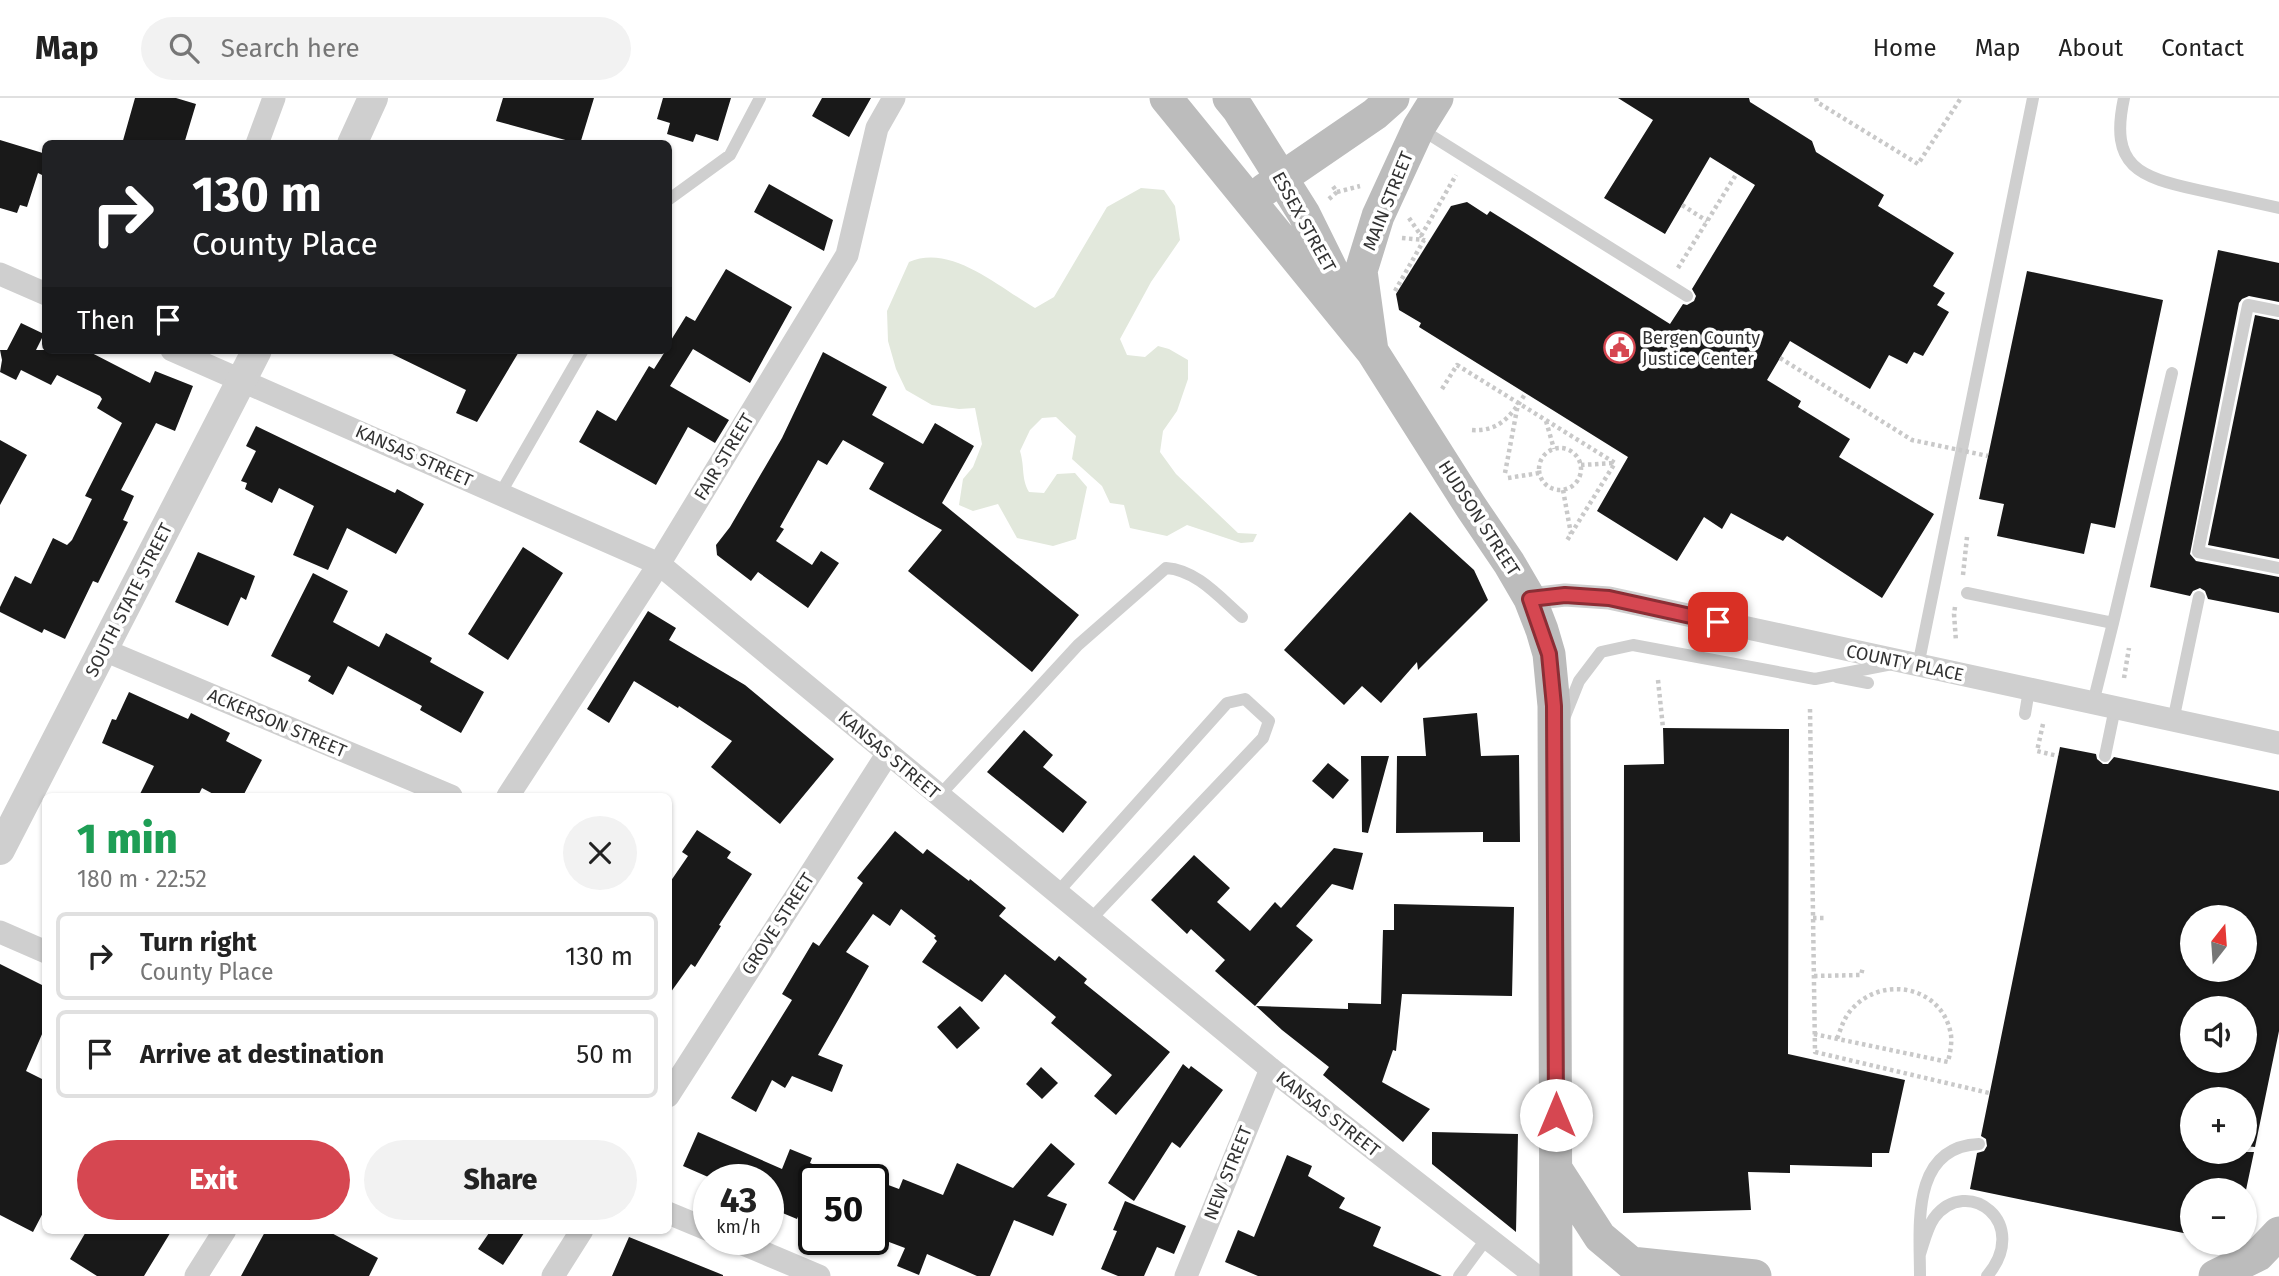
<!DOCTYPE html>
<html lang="en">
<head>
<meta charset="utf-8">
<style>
	:root { --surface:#fff; --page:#f2f2f2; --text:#222; --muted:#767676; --line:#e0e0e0; --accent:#d64751 }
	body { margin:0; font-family:"Fira Sans",sans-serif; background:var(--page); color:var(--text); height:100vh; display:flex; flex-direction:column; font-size:26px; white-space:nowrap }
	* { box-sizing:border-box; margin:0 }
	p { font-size:23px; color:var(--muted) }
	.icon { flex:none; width:38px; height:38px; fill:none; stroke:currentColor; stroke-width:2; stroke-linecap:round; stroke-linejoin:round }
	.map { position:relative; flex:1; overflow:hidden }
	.panel { position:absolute; left:42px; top:695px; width:630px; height:441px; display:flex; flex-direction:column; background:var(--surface); border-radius:10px; box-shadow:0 2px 5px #0004 }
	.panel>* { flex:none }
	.banner { position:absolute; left:42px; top:42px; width:630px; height:214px; border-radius:10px; box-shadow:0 2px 5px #0004; background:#202124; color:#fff; overflow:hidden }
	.needle { width:46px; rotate:17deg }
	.fabs { position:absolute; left:2180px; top:807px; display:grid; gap:14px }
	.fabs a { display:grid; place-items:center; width:77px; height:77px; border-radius:50%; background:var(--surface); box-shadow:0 2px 5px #0004; font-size:35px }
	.speed { position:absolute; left:693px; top:1066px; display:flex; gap:14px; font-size:35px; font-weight:700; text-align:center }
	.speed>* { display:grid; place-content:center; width:91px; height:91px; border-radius:50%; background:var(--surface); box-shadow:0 2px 5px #0004; line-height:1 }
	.speed small { font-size:18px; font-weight:400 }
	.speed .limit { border:4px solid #111; border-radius:10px; background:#fff; color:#111 }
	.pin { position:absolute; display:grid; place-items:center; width:60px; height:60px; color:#fff; margin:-30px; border-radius:14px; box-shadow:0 4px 10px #0006 }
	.me { position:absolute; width:77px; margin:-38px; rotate:0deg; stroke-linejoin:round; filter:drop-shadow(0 0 5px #0008) }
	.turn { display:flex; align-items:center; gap:24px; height:147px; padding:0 35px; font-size:32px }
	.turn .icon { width:91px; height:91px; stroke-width:2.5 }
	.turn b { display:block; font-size:49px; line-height:60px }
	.then { display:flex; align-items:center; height:66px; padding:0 35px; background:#0003; gap:14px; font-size:26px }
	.round { display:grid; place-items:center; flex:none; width:74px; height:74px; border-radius:37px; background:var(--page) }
	.head { display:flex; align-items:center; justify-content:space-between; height:119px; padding:0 35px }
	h1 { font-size:42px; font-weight:800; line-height:52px; color:#1e9e55 }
	.action { display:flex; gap:14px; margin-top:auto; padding:14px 35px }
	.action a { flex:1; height:80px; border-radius:42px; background:var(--accent); color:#fff; font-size:28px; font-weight:800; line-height:80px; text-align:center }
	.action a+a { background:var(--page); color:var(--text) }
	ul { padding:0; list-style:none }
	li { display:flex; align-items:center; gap:21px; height:88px; margin:0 14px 10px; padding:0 21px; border:4px solid var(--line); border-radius:10px }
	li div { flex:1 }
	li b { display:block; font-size:26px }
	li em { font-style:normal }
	header { display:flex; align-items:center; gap:42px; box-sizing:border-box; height:98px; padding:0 35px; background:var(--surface); border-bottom:2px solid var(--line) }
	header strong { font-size:33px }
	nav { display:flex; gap:38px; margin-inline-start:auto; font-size:24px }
	.search { width:490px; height:63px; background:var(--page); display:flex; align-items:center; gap:18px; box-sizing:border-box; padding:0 24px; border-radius:38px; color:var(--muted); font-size:26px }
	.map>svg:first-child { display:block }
</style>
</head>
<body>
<header>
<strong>Map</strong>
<div class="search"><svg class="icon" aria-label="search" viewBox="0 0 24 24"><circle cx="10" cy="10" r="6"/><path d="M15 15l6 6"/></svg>Search here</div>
<nav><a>Home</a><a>Map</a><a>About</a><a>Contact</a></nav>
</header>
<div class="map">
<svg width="2279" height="1178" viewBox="0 0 2279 1178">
	<rect width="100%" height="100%" fill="#fff"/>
	<path fill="#e2e8dc" d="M1141,90L1164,92L1175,108L1180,142L1151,184L1120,241L1127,257L1145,259L1158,248L1169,251L1188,262V281L1177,313L1163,333L1160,354L1176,376L1238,435L1257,436L1253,444L1241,445L1187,427L1167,438L1130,430L1124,407L1110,405L1102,388L1072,361L1076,338L1056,319L1042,320L1030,332L1020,353C1025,370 1021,380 1029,394L1044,395L1057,376L1075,375L1087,389L1076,441L1053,448L1017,440L998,406L973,413L959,407L963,381L973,369L982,346L975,310L959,311L932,307L906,292L896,271L888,243L887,213L909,164C951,145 1000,190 1035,210L1054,199L1107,109Z"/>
	<path fill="#191919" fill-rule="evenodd" d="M135,0H176L196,6L184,46H122Z
		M503,0H594L580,46L496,23Z
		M663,0H731L718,43L696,36L693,44L667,36L670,25L657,21Z
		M822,0H871L849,39L812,18Z
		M1618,0H1749L1750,4L1812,43L1816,54L1884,97L1878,108L1954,155L1933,188L1945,195L1937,207L1949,214L1923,258L1914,254L1907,266L1889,257L1870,291L1790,243L1767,282L1801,303L1798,309L1850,341L1839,359L1934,416L1882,500L1787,438L1783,443L1731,415L1722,431L1704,419L1677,463L1597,413L1628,359L1419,229L1421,225L1399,212L1396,196L1451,108L1467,104L1487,117L1490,113L1670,226L1683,206L1687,207L1694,203L1696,198L1692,191L1755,87L1710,59L1665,136L1604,100L1653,22Z
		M0,42L46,56L42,77L38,75L27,109L20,107L17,115L0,110Z
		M769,86L833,122L824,153L754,114Z
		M2218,152L2279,165V204L2249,198L2242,201L2239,205L2190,456L2196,463L2279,479V515L2208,501L2205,493L2200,490L2193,493L2190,498L2150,489Z
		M726,171L792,209L750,285L693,251L670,288L729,322L715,345L688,329L656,387L579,344L597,312L616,323L649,268L654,271L666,252H668V247L686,218L695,223Z
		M2027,173L2163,202L2115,430L2091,425L2084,456L1997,438L2004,406L1979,401Z
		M2255,217L2279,222V461L2208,447Z
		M21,225L44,236L36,252H86L150,285L155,273L193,288L175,333L156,325L121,392L134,398L123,422L128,424L98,485L93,483L65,541L44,531L42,535L0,514V509L15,478L31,486L53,440L67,447L72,442L92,401L85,398L122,325L97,310L102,301L100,298L57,277L51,287L21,272L16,282L0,274L2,262L0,252H7Z
		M384,252H520L477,324L456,315L466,292Z
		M823,254L887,289L872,317L923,346L935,325L974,348L942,405L1079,517L1032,574L908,473L942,432L869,391L884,365L843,342L827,367L818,362L780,429L784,431L776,443L812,467L821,453L839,465L808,510L758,474L751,483L717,457L716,447L730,429L782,340Z
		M256,328L395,395L397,391L424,406L396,456L347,430L328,472L293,457L314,408L279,390L272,405L245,391L247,385L241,383L256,353L246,348Z
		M0,342L27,357L0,407Z
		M1410,414L1474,472L1488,502L1418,572L1417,564L1381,605L1362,588L1344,607L1284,552Z
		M523,449L563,475L508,562L468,536Z
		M198,454L255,478L246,502L241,499L228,528L175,504Z
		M313,475L348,493L333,524L379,549L386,535L432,560L430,564L484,594L461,635L420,612L422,608L348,568L333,597L308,583L311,578L271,558Z
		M648,513L676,530L669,542L745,587L834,661L780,726L711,669L732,643L679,608L678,610L634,583L609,625L587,611Z
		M129,594L188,621L191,615L230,635L226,643L262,662L243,698H217L202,690L198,698H139L154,668L102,645L112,621L116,622Z
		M1477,615L1481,658L1519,657L1520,744H1483V734L1396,735L1397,658H1426L1423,620Z
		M1663,630L1789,631L1788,956L1905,982L1889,1055H1872V1069L1790,1067V1075L1748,1074L1751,1112L1623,1115L1624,667L1664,666Z
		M1024,632L1053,657L1043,669L1087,704L1063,735L987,674Z
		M2060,649L2096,656L2097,661L2103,666H2108L2114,659L2279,693V933L2255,1049L2245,1048V1001H2193V1054H2254L2246,1092H2193V1137L1970,1091L1977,1055L1984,1053L1987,1048L1986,1041L1981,1038ZM2193,819H2245V872H2193ZM2193,910H2245V962H2193Z
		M1361,658H1389L1368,735L1362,734Z
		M1328,665L1349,682L1333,701L1312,683Z
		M697,732L731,754L727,760L752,776L719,827L721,828L695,869L691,866L668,898V787L688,758L682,754Z
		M895,733L923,756L927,751L969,783L970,781L1006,810L999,818L1055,863L1059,858L1087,881L1084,885L1170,954L1116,1017L1094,998L1112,977L1051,925L1056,919L1005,876L982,904L922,864L937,843L934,840L936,838L901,811L890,828L873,816L846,854L869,868L818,957L843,967L832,994L792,978L785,990L772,982L756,1014L731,1000L792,902L782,896L813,844L819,848L863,785L857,780Z
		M1334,750L1363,755L1353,792L1332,786L1296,828L1313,842L1255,908L1215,873L1225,862L1191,831L1187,836L1151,802L1194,757L1230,790L1217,804L1250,833L1275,804L1281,810Z
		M1394,806L1514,809L1512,898L1402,896L1396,953L1393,952L1382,984L1430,1011L1403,1044L1323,977L1329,969L1282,932L1256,908L1348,911V905L1381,906L1383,832H1394Z
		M0,866L46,889V927L26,973L46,983V1109L33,1134L0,1117Z
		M960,908L980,930L957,951L937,929Z
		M1183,966L1189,971L1191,968L1223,992L1180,1050L1172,1044L1134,1103L1108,1085Z
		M1041,969L1058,985L1042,1001L1026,986Z
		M698,1034L782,1071L790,1051L812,1060L810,1065L819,1069L797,1121L768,1109V1082H715L683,1068Z
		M1432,1034L1518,1036L1516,1134L1432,1066Z
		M1051,1045L1075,1066L1047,1098L1067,1106L1053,1138L1014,1122L990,1178H977L927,1156L919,1177L897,1168L905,1150L873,1138V1110L883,1085L899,1091L903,1081L943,1097L957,1065L1013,1090Z
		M1287,1057L1312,1068L1308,1078L1345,1100L1339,1110L1381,1129L1373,1148L1442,1178H1258L1225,1164L1238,1132L1254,1139Z
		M1125,1103L1186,1128L1174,1156L1157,1149L1144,1178H1118L1101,1171L1117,1133L1113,1132Z
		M87,1132H172L144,1178H97L70,1161Z
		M266,1132H326L378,1160L369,1178H241Z
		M491,1132H526L503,1167L478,1151Z
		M629,1139L723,1177V1178H612Z"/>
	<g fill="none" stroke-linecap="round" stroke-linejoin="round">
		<path stroke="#c9c9c9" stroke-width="4.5" stroke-dasharray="3.5 3.5" stroke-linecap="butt" d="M1816,0L1817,4L1918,66L1961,0
			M1337,94L1360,88
			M1329,101L1337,94L1332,87
			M1682,107L1707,123
			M1409,120L1422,139
			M1421,138L1456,77
			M1402,140L1424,142
			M1678,170L1737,75
			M1395,193L1424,142L1428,144
			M1442,291L1457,267L1615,365L1566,444
			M1546,323L1554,351
			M1472,332C1499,334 1512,317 1525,296
			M1539 371a21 21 0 1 1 42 0a21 21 0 1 1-42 0Z
			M1581,367L1615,365
			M1505,375L1518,306
			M1508,380L1539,375
			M1563,392L1571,436
			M1963,477L1967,439
			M1955,509L1954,516L1956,543
			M2124,580L2129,550
			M1658,582L1663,630
			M1810,611L1815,954L1989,995
			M2043,626L2037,653L2058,658
			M1813,820H1827
			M1814,878L1861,877L1863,869
			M1814,936L1948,964C1950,955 1952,946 1951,937C1943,888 1882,876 1851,912C1844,920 1841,930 1837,941"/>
		<path stroke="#cfcfcf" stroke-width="12" d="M2124,0C2109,69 2139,79 2198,92C2225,98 2252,104 2279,110
			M1419,30L1687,198
			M668,102L730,57L760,0
			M2279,213L2248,207L2198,454L2279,470
			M500,396L583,252
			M1967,495L2113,525L2093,605
			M2113,525L2172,275
			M1918,568L2033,0
			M1837,579L1868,585
			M2025,616L2029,592
			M1565,618L1579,583L1601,554L1633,547L1815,581L1892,566
			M2173,623L2199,499
			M2105,658L2115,610
			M939,698L1078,547L1166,470C1197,472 1220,500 1242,519
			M1057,795L1227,605L1245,601L1269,623L1263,640L1090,822
			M1920,1156C1924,1144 1927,1130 1934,1120C1967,1076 2032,1125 1987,1178
			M1459,1178L1487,1140
			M1920,1178C1920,1129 1910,1049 1979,1046"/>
		<path stroke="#cfcfcf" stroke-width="23" d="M257,46L274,0
			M0,176L46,196
			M172,252L659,466L1271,971L1536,1178
			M1530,501L1565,497L1609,500L2279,645
			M104,552L451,698
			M508,698L659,466L847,157L877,30L894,0
			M0,834L46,854
			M668,998L888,655
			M668,1115L709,1132
			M731,1141L819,1178
			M196,1178L225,1132
			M553,1178L582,1132
			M1186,1178L1271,971"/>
		<path stroke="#cfcfcf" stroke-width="30" d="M352,46L373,0
			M0,752L257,252"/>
		<path stroke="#bcbcbc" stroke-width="33" d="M1166,0L1372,253L1471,409L1509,465L1530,501L1542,532L1549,556L1554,608L1556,1178
			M1229,0L1238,11L1304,116L1344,197
			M1264,92L1375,16L1393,0
			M1372,253L1361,173L1378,118L1419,29L1437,0
			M1556,1071L1600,1139L1631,1165L1755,1178
			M2215,1178L2258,1157L2279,1135"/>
		<path stroke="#c9c9c9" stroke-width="4.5" stroke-dasharray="3.5 3.5" stroke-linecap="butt" d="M1780,260L1912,342L1988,358"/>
	</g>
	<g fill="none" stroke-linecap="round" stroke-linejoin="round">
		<defs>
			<path id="route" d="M1556,1017L1554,608L1549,556L1530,501L1565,497L1609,500L1718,524"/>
		</defs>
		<use href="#route" stroke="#8b2e35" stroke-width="18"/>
		<use href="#route" stroke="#d64751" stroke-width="12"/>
	</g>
	<defs>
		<symbol id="civic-ring" viewBox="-11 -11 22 22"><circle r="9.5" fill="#fff" stroke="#d64751" stroke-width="1.5"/><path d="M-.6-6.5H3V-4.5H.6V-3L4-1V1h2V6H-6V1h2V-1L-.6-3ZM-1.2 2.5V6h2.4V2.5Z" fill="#d64751"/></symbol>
	</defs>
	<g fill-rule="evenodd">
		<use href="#civic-ring" x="1602" y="232" width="35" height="35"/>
	</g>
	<g text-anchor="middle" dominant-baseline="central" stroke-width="7" stroke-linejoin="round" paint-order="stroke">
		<g font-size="18" fill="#323232" stroke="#fff">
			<text transform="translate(1388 103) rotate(-68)">MAIN STREET</text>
			<text transform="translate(1304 124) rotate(61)">ESSEX STREET</text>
			<text transform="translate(414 358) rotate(24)">KANSAS STREET</text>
			<text transform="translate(724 359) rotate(-59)">FAIR STREET</text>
			<text transform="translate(1479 420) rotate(57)">HUDSON STREET</text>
			<text transform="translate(129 502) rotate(-63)">SOUTH STATE STREET</text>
			<text transform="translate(1905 565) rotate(12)">COUNTY PLACE</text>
			<text transform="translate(277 625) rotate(23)">ACKERSON STREET</text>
			<text transform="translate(889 657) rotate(40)">KANSAS STREET</text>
			<text transform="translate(778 826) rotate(-57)">GROVE STREET</text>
			<text transform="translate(1328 1016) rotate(38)">KANSAS STREET</text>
			<text transform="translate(1228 1075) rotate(-68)">NEW STREET</text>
		</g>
		<g font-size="18" fill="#323232" stroke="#fff" text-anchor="start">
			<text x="1642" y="240">Bergen County<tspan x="1642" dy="21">Justice Center</tspan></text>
		</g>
	</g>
</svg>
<div class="fabs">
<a><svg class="needle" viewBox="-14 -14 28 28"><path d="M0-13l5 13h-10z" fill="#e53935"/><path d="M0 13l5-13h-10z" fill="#767676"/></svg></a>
<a><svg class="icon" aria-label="sound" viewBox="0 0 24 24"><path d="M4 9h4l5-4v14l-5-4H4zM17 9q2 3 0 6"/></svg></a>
<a>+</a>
<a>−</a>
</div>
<div class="speed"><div>43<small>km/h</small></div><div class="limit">50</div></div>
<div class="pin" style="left:1718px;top:524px;background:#d93025"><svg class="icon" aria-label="arrive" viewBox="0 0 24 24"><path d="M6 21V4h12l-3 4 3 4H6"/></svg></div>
<svg class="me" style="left:1556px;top:1017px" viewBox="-20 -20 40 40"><circle r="19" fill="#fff"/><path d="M0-13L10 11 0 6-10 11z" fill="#d64751"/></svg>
<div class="banner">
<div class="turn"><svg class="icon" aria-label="right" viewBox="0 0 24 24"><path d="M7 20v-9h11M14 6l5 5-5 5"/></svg><div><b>130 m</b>County Place</div></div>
<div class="then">Then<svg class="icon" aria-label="arrive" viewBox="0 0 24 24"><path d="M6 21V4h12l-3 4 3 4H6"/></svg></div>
</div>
<section class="panel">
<div class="head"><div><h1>1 min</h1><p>180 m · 22:52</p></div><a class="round"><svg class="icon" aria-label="close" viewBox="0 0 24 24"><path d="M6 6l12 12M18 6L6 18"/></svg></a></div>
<ul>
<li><svg class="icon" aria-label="right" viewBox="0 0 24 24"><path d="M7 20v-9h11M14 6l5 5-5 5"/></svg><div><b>Turn right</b><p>County Place</p></div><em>130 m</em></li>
<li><svg class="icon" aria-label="arrive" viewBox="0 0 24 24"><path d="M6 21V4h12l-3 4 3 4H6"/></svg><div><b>Arrive at destination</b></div><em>50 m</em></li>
</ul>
<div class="action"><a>Exit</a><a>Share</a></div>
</section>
</div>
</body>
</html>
